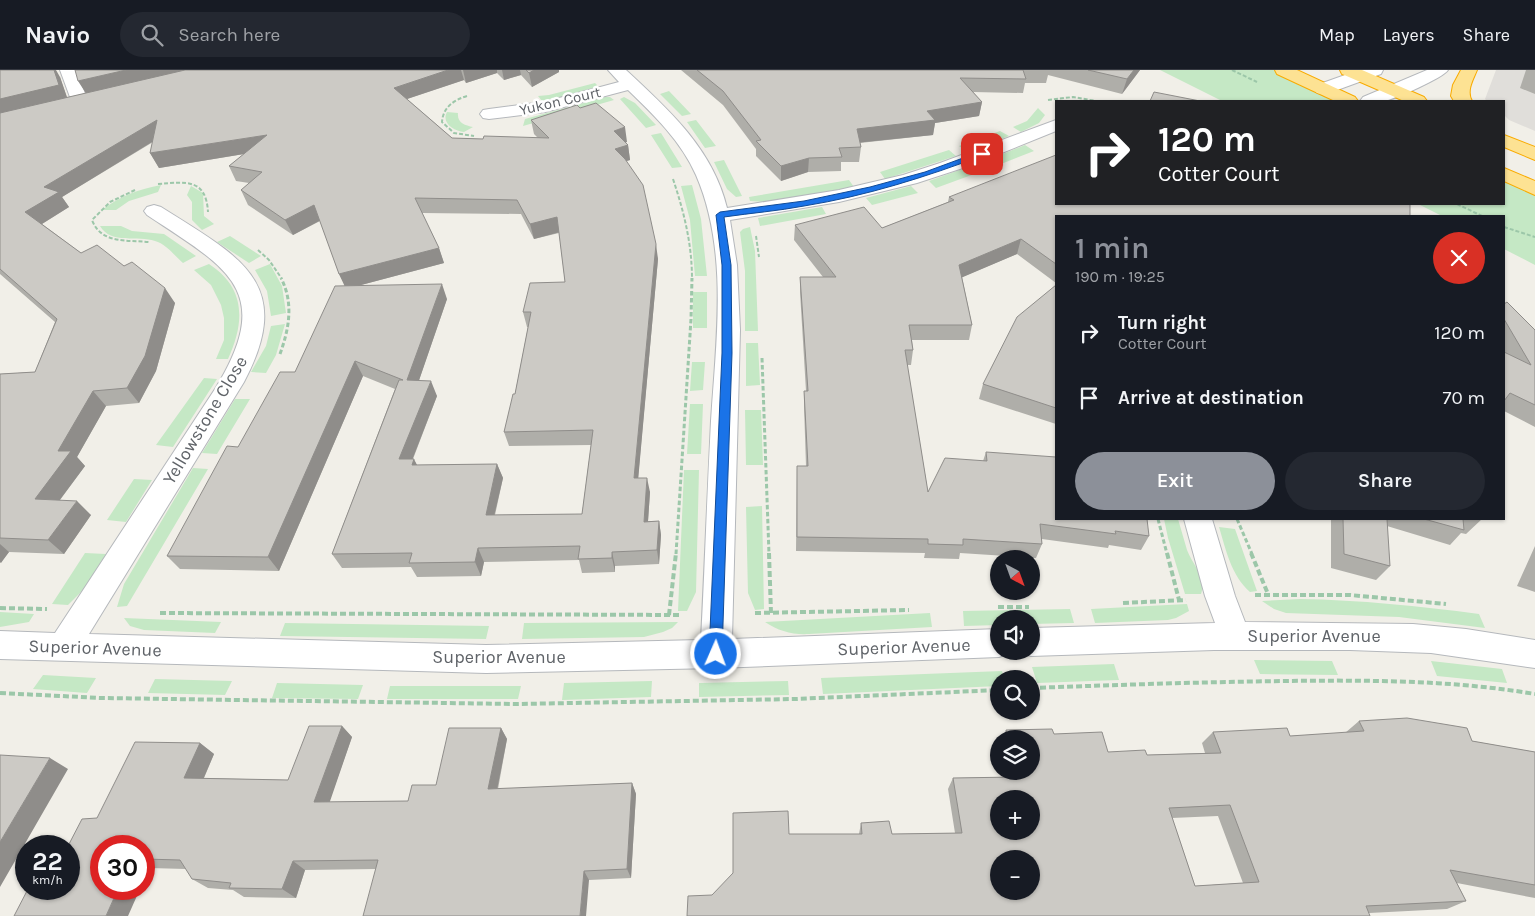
<!DOCTYPE html>
<html lang="en">
<head>
<meta charset="utf-8">
<style>
	:root { --surface:#171b24; --page:#242831; --text:#f1f3f6; --muted:#9ea1a6; --line:#363941; --accent:#8c9099 }
	body { margin:0; font-family:Karla,sans-serif; background:var(--page); color:var(--text); height:100vh; display:flex; flex-direction:column; font-size:19px; white-space:nowrap }
	* { box-sizing:border-box; margin:0 }
	p { font-size:16px; color:var(--muted) }
	.icon { flex:none; width:28px; height:28px; fill:none; stroke:currentColor; stroke-width:2; stroke-linecap:round; stroke-linejoin:round }
	.map { position:relative; flex:1; overflow:hidden }
	.drawer { position:absolute; left:1055px; top:145px; width:450px; height:305px; display:flex; flex-direction:column; background:var(--surface); border-radius:0px; box-shadow:0 1px 4px #0004 }
	.drawer>* { flex:none }
	.guide { position:absolute; left:1055px; top:30px; width:450px; height:105px; border-radius:0px; box-shadow:0 1px 4px #0004; background:#202124; color:#fff; overflow:hidden }
	.needle { width:32px; rotate:139deg }
	.buttons { position:absolute; left:990px; top:480px; display:grid; gap:10px }
	.buttons a { display:grid; place-items:center; width:50px; height:50px; border-radius:50%; background:var(--surface); box-shadow:0 1px 4px #0004; font-size:25px }
	.speed { position:absolute; left:15px; top:765px; display:flex; gap:10px; font-size:25px; font-weight:700; text-align:center }
	.speed>* { display:grid; place-content:center; width:65px; height:65px; border-radius:50%; background:var(--surface); box-shadow:0 1px 4px #0004; line-height:1 }
	.speed small { font-size:12px; font-weight:400 }
	.speed .limit { border:8px solid #d22; background:#fff; color:#111 }
	.pin { position:absolute; display:grid; place-items:center; width:42px; height:42px; color:#fff; margin:-21px; border-radius:10px; box-shadow:0 2px 8px #0006 }
	.me { position:absolute; width:55px; margin:-28px; rotate:2deg; stroke-linejoin:round; filter:drop-shadow(0 0 4px #0008) }
	.turn { display:flex; align-items:center; gap:18px; height:105px; padding:0 20px; font-size:22px }
	.turn .icon { width:65px; height:65px; stroke-width:2.5 }
	.turn b { display:block; font-size:35px; line-height:42px }
	.round { display:grid; place-items:center; flex:none; width:52px; height:52px; border-radius:26px; background:var(--page) }
	.headline { display:flex; align-items:center; justify-content:space-between; height:85px; padding:0 20px }
	h1 { font-size:30px; font-weight:600; line-height:38px; color:var(--accent) }
	.cta { display:flex; gap:10px; margin-top:auto; padding:10px 20px }
	.cta a { flex:1; height:58px; border-radius:30px; background:var(--accent); color:#fff; font-size:20px; font-weight:600; line-height:58px; text-align:center }
	.cta a+a { background:var(--page); color:var(--text) }
	ul { padding:0; list-style:none }
	li { display:flex; align-items:center; gap:15px; height:65px; padding:0 20px }
	li div { flex:1 }
	li b { display:block; font-size:19px }
	li em { font-style:normal }
	header { display:flex; align-items:center; gap:30px; box-sizing:border-box; height:70px; padding:0 25px; background:var(--surface); border-bottom:1px solid var(--line) }
	header strong { font-size:24px }
	nav { display:flex; gap:28px; margin-inline-start:auto; font-size:18px }
	.search { width:350px; height:45px; background:var(--page); display:flex; align-items:center; gap:12px; box-sizing:border-box; padding:0 18px; border-radius:28px; color:var(--muted); font-size:19px }
	.map>svg:first-child { display:block }
</style>
</head>
<body>
<header>
<strong>Navio</strong>
<div class="search"><svg class="icon" aria-label="search" viewBox="0 0 24 24"><circle cx="10" cy="10" r="6"/><path d="M15 15l6 6"/></svg>Search here</div>
<nav><a>Map</a><a>Layers</a><a>Share</a></nav>
</header>
<div class="map">
<svg width="1535" height="846" viewBox="0 0 1535 846">
	<rect width="100%" height="100%" fill="#f1efe8"/>
	<path fill="#e0deda" d="M1496,0H1535V61L1509,50L1504,45V31H1487L1485,29Z"/>
	<path fill="#c5e8c5" d="M1160,0H1283L1349,31H1222Z
		M595,13L597,15L596,17L555,29L542,31L538,26L549,25Z
		M669,21L691,44L682,46L660,24Z
		M605,27H610L614,30L523,56L525,49Z
		M624,27L635,33L656,55L646,58L620,29Z
		M1038,38L1045,45L1039,53L1021,62L1013,57L1027,51Z
		M447,42L458,43C457,53 465,55 473,57L464,62C454,61 441,53 447,42Z
		M696,50L716,76L705,78L687,52Z
		M1000,61L1009,66L967,82L959,76Z
		M661,63L682,97L672,98L651,65Z
		M1025,75L1034,81L991,98L983,92Z
		M949,80L956,86L885,109L880,102Z
		M724,90L742,126L736,127L727,119L714,92Z
		M968,97L977,103L936,118L929,111Z
		M1504,104L1535,119V195L1504,179V146H1442L1418,134H1504Z
		M849,110L854,117L765,132L750,131L749,127Z
		M161,115L158,122L129,131L116,140H102C120,126 139,119 161,115Z
		M692,115L701,149L707,206H695L690,150L681,116Z
		M191,116L203,123L204,146L214,154L202,160L192,150V132L187,125Z
		M911,116L918,123L872,135L866,128Z
		M822,137L826,144L760,156L758,148Z
		M100,156H121L132,161L164,164L196,186L183,193C175,186 166,174 155,171C138,165 111,175 100,156Z
		M750,157L755,181L758,261H745V201L740,162L743,159Z
		M230,166L261,186L249,193L217,172Z
		M209,194C246,218 245,252 228,289H216L224,270V248L221,235L211,215L194,200Z
		M270,194L282,216L286,243L271,246L267,221L255,200Z
		M693,222H707V258H693Z
		M285,254L276,285L266,303L251,302L266,276L271,256Z
		M746,273H758L760,315L746,316Z
		M692,292H705L703,320L690,321Z
		M204,308L217,309L173,377L156,375Z
		M235,329H250L217,384L202,383Z
		M690,334H703L701,384H687Z
		M745,340H761L763,395H746Z
		M193,398L208,399L127,536L117,537L124,514Z
		M684,400H699L696,522L687,541H678Z
		M134,409L152,410L126,452L107,450Z
		M762,436L764,539L755,540L748,523L746,437Z
		M1164,449H1178C1181,459 1184,470 1187,480C1192,494 1207,507 1201,524H1185L1168,468Z
		M1219,457L1235,459L1257,521L1250,522C1231,505 1226,480 1219,457Z
		M85,483L106,484L87,516L68,535L52,534Z
		M1300,529C1360,530 1419,536 1479,544L1485,558L1399,547L1286,543L1274,539L1262,531Z
		M1187,534L1189,541L1176,548L1168,550L1095,553L1091,539Z
		M1070,539L1074,553L1031,554V549H999V555L964,556L963,541Z
		M0,542L34,544L29,552L0,557Z
		M930,543L932,557L809,564C793,565 778,561 765,552Z
		M124,548L221,552L215,563L144,560L130,556Z
		M678,552L672,558L663,562L644,567L522,569L524,553Z
		M285,553L489,556L486,569L280,566Z
		M1254,590L1332,591L1338,605L1260,604Z
		M1431,591L1502,599L1507,613L1437,606Z
		M1114,594L1119,610L1037,613L1032,597Z
		M1002,601L1004,609H999V616L823,624L821,608Z
		M43,605L96,608L87,623L33,619Z
		M155,609L232,611L225,625L148,623Z
		M652,611L651,627L562,630L564,613Z
		M788,611L789,625L699,627V613Z
		M277,613L363,615L358,629L272,628Z
		M390,616H521L518,629H387Z"/>
	<g fill="none" stroke-linecap="round" stroke-linejoin="round">
		<defs>
			<path id="minor" d="M60,0H76L89,34L86,38L80,39L74,38Z
				M608,0H626C668,39 713,79 727,138L839,120L903,105L940,93L1056,50V61L972,95L917,113L839,132L730,150L737,195L740,260L732,569L999,559V581H1011L1010,583L999,587L716,598L486,603L0,589V561L55,563L215,319C276,220 227,198 147,145L144,141L147,137L154,135L161,137C238,186 297,212 244,312L89,564L486,575L701,570C705,497 707,424 711,351C716,271 729,181 696,105C681,71 654,45 628,20L545,42L489,49L483,48L480,44L483,40L489,39L544,32L619,12Z
				M1359,0H1383L1381,4L1329,23L1323,24L1317,23L1314,19L1317,15Z
				M1427,0H1448C1443,8 1395,29 1384,31C1377,33 1367,31 1360,31L1363,27Z
				M1184,449H1212L1235,526L1245,552L1413,554L1466,559L1535,570V598L1431,583L1350,580H1214L1031,586L1020,582L1031,581V558L1215,553L1205,526Z"/>
			<path id="highway" d="M1275,0H1297L1355,27L1358,31H1335L1277,4Z
				M1340,0H1362L1424,27L1427,31H1404L1342,4Z
				M1461,0H1477C1473,10 1466,21 1472,31H1454L1451,26L1453,15Z
				M1504,65L1535,77V90L1504,77Z
				M1504,98L1535,111V125L1504,111Z"/>
		</defs>
		<use href="#minor" stroke="#b5b8bc" stroke-width="2"/>
		<use href="#highway" stroke="#f9ab00" stroke-width="2"/>
		<path stroke="#9cc7a9" stroke-width="2" stroke-dasharray="4 2" stroke-linecap="butt" d="M1232,0L1257,12
			M467,26C454,30 443,37 442,52L454,63L474,66
			M1048,30L1073,27L1096,31
			M673,109C684,142 692,174 692,209
			M158,114C186,112 206,108 208,142
			M135,120L110,132L92,150C101,174 127,170 149,172
			M1457,134L1482,146
			M1504,157L1535,167
			M756,166L759,187
			M258,180L269,190L282,209"/>
		<path stroke="#9cc7a9" stroke-width="3" stroke-dasharray="4.5 2.5" stroke-linecap="butt" d="M280,284C289,259 294,233 281,208
			M762,288L769,484
			M1158,449L1167,484
			M1237,449L1252,484
			M676,484L691,249L692,208"/>
		<path stroke="#9cc7a9" stroke-width="4" stroke-dasharray="6 3" stroke-linecap="butt" d="M769,483L771,543
			M1167,483L1179,530
			M1251,483L1268,524
			M1255,525H1350L1446,534
			M1123,533L1186,530
			M998,537H1029
			M0,538L47,539
			M160,543L682,545
			M755,543L909,540
			M669,545L676,483
			M1031,618C1116,615 1200,612 1285,611C1369,610 1452,610 1535,624
			M0,623L101,628L516,634L795,629L999,620"/>
		<use href="#minor" fill="#fff" fill-rule="evenodd"/>
		<use href="#highway" fill="#fde293" fill-rule="evenodd"/>
	</g>
	<path fill="#afaea9" fill-rule="evenodd" d="M0,0L60,7L67,28L86,23L75,0H559V2L532,17L521,5L504,10L497,3L466,13L464,10L407,29L452,68L483,69L538,68L534,64L531,50L580,38L627,72H625L628,75L630,90L626,91L658,189L638,408L650,422L648,451H659L661,465L659,494L615,496V502L582,503L579,490L484,492L481,506L417,507L411,497L342,498L332,484L395,319L363,306L279,501L180,499L167,486L238,377L295,302L345,215L339,204L320,151L293,165L248,135L241,120L249,113L236,111L229,96L244,84L159,98L150,83L153,72L62,127L69,137L42,154L81,183L124,196L175,233L156,301L139,333L106,336L77,387L85,396L60,430L91,445L64,484L9,482L0,493V304L35,302L55,252L0,204ZM422,143L521,144L534,169L559,163L565,212L523,242L527,257H528L515,324L504,362L509,376L591,375L582,444L495,445L503,408L497,394L417,395L413,389L437,326L419,310L447,229L361,215L444,193L439,178Z
		M681,0H1140L1122,24L1048,5L1046,13H1025L1023,23L973,22L982,32L979,46L935,53L933,65L860,73L861,77L859,92H841V101L808,102L781,111L756,86V79L723,35Z
		M1526,0H1535V24L1520,18Z
		M949,127L1056,146V213L1017,184L962,207L972,255L969,270H912L913,280L911,295H907L928,422L983,391L986,382L1149,466L1141,480L1109,475L1108,478L1042,469V474L1036,488L960,483L959,489L924,488L925,483L796,481L797,396H806L804,336V321H806L800,222V207H823L794,170L795,155L882,158L948,132Z
		M1056,215V354L979,329L983,314Z
		M1504,249L1535,260V357L1504,341Z
		M1331,449H1482L1466,464L1461,463L1450,475L1387,456L1390,496L1376,510L1331,498Z
		M1535,476V522L1517,516Z
		M1359,651L1535,682V828L1457,813L1466,831L1447,839L1369,843L712,825L789,764H859L861,753L892,764L955,763L948,719L953,708L1008,707L1007,701H1031V669H1002L1006,660L1054,664L1108,682L1147,685L1205,683L1202,673L1213,662L1290,666L1345,663ZM1218,746L1243,813L1195,816L1172,748Z
		M342,656L352,667L329,732L408,731L436,715L501,658L507,669L498,719L632,713L636,724L631,808L589,810L376,799L305,800L296,828L244,827L233,820L208,818L192,809L186,799L149,798L144,810V776H101L69,819L97,748L200,673L214,684L204,708L288,710Z"/>
	<path fill="#8f8d8a" d="M54,0H56L60,7L68,30L0,46V29Z
		M126,0H195L87,25L78,11Z
		M448,0H461L464,10L398,32L394,18Z
		M463,0H497V3L466,13Z
		M502,0H520L521,5L504,10Z
		M534,0H559V2L532,17L529,3Z
		M1134,0H1140L1122,24L1127,9Z
		M982,32L979,46L935,53L933,65L855,73L857,59L927,41Z
		M157,50L165,64L62,127L69,137L37,157L25,142L44,117Z
		M625,57L627,72L616,76L614,61Z
		M267,65L274,79L159,98L150,83Z
		M628,75L630,90L617,94L615,79Z
		M809,88L808,102L781,111V96Z
		M314,135L321,150L293,165L285,150Z
		M557,147L560,162L534,169L530,154Z
		M1021,169L1017,184L956,210L959,195Z
		M656,174L658,189L637,422L634,408Z
		M439,178L444,193L346,219L339,204Z
		M442,214L447,229L414,325L407,310Z
		M165,218L175,233L156,301L139,333L127,318Z
		M355,291L363,306L279,501L268,487Z
		M431,311L437,326L407,403L399,389Z
		M93,321L106,336L77,387L85,396L50,443L35,429L58,381Z
		M414,389L421,403L412,395Z
		M497,394L503,408L491,459L486,445Z
		M647,408L650,422L647,466L644,452Z
		M77,431L91,445L64,484L48,470Z
		M659,451L661,465L659,494L657,480Z
		M0,474L9,482L1,493L0,492Z
		M478,478L484,492L481,506L475,492Z
		M612,482L615,496V502L612,488Z
		M342,656L352,667L326,743L314,732Z
		M501,658L507,669L495,730L488,719Z
		M200,673L214,684L199,719L184,708Z
		M50,688L68,699L0,817V772Z
		M632,713L636,724L631,808L627,799Z
		M293,791L305,800L296,828L282,819Z
		M144,795L149,798L144,810Z
		M584,801L589,810L586,846H580Z
		M118,819H140L128,846H106Z"/>
	<path fill="#cccac5" stroke="#8f8d8a" fill-rule="evenodd" d="M0,0H54L59,15L0,29Z
		M75,0H126L78,11Z
		M185,0H448L394,18L452,68L483,69L484,66L549,68L531,50L577,35L580,38L596,33L625,57L614,61L628,75L615,79L625,89L643,115L656,174L634,408H647L644,452L659,451L657,480L612,482V488L578,489L580,476L478,478L475,492L409,493L412,483L332,484L399,310H403L355,291L268,487L167,486L227,376L238,377L280,302H295L335,216L442,214L407,310L431,311L399,389H414L412,395L497,394L486,445L582,444L593,360L504,362L513,324H515L531,242H523L530,213L565,212L557,147L530,154L517,130L415,128L439,178L339,204L314,135L285,150L241,120L262,102L229,96L267,65L150,83L157,50L44,117L59,122L25,142L81,183L97,175L124,196L132,192L165,218L145,286L127,318L93,321L58,381H71L35,429L77,431L48,470L0,468V304L35,302L57,249L0,199V43Z
		M526,0H534L529,3Z
		M697,0H1023L1026,9L960,8L982,32L927,41L935,50L857,59L861,77L839,78L842,87L809,88L781,96L756,71L761,70L723,21Z
		M1088,0H1134L1127,9Z
		M1154,22L1200,31H1150Z
		M1056,85V134H1410V146H1056V194L1021,169L959,195L972,255H909L913,280H905L928,422L945,388L987,391L986,382L1056,387V449H1147L1149,466L1115,461L1116,464L1040,454L1042,474L963,469V475L928,474V469L797,467V396H808L804,321H808L800,207H836L795,155L864,137L882,158L954,130L949,127Z
		M1056,215V338L983,314L1017,247Z
		M1507,232L1535,260V335L1510,323L1504,331V282L1531,295L1504,249V234Z
		M1343,449H1387L1390,496L1344,484Z
		M1424,449H1463L1464,460Z
		M1407,648L1467,658L1472,671L1535,682V815L1450,800L1466,831L1366,836L1370,846H687L688,826L712,825L733,803V743L788,741L789,764H862L861,753L889,751L892,764L962,763L953,708L1016,707L1015,701H1031V669H1008L1006,660L1052,659L1054,664L1102,662L1108,682L1145,680L1147,685L1221,683L1213,662L1287,658L1290,666L1364,661L1359,651ZM999,729H1031V761H999ZM1230,735L1259,812L1195,816L1169,738ZM999,789H1031V821H999Z
		M309,656H342L314,732L408,731L412,715H436L449,658H501L488,719L632,713L627,799L584,801L580,846H363L378,790L293,791L282,819L229,818L231,813L192,809L180,790L144,789V776H101V819H118L106,846H14L28,819H69V776H68L82,749L97,748L135,672L200,673L184,708L288,710Z
		M0,685L50,688L0,772Z"/>
	<path fill="#1a73e8" stroke="#114b97" d="M982,81L984,82V85C926,107 866,126 804,136C778,141 751,143 724,147L731,195L732,283L722,584L720,588L716,590L711,588L709,584L722,283V195L716,145L720,142L804,131L870,117L925,102Z"/>
	<g text-anchor="middle" dominant-baseline="central" stroke-width="5" stroke-linejoin="round" paint-order="stroke">
		<g font-size="15" fill="#5f6368" stroke="#fff">
			<text transform="translate(560 31) rotate(-13)">Yukon Court</text>
		</g>
		<g font-size="18" fill="#5f6368" stroke="#fff">
			<text transform="translate(205 350) rotate(-59)">Yellowstone Close</text>
			<text x="1314" y="566">Superior Avenue</text>
			<text transform="translate(904 577) rotate(-2)">Superior Avenue</text>
			<text transform="translate(95 578) rotate(2)">Superior Avenue</text>
			<text x="499" y="587">Superior Avenue</text>
		</g>
	</g>
</svg>
<div class="buttons">
<a><svg class="needle" viewBox="-14 -14 28 28"><path d="M0-13l5 13h-10z" fill="#e53935"/><path d="M0 13l5-13h-10z" fill="#9ea1a6"/></svg></a>
<a><svg class="icon" aria-label="sound" viewBox="0 0 24 24"><path d="M4 9h4l5-4v14l-5-4H4zM17 9q2 3 0 6"/></svg></a>
<a><svg class="icon" aria-label="search" viewBox="0 0 24 24"><circle cx="10" cy="10" r="6"/><path d="M15 15l6 6"/></svg></a>
<a><svg class="icon" aria-label="layers" viewBox="0 0 24 24"><path d="M12 4l9 5-9 5-9-5zM3 14l9 5 9-5"/></svg></a>
<a>+</a>
<a>−</a>
</div>
<div class="speed"><div>22<small>km/h</small></div><div class="limit">30</div></div>
<div class="pin" style="left:982px;top:84px;background:#d93025"><svg class="icon" aria-label="arrive" viewBox="0 0 24 24"><path d="M6 21V4h12l-3 4 3 4H6"/></svg></div>
<svg class="me" style="left:716px;top:584px" viewBox="-20 -20 40 40"><circle r="17" fill="#1a73e8" stroke="#fff" stroke-width="3"/><path d="M0-11L8 9 0 5-8 9z" fill="#fff"/></svg>
<div class="guide">
<div class="turn"><svg class="icon" aria-label="right" viewBox="0 0 24 24"><path d="M7 20v-9h11M14 6l5 5-5 5"/></svg><div><b>120 m</b>Cotter Court</div></div>
</div>
<section class="drawer">
<div class="headline"><div><h1>1 min</h1><p>190 m · 19:25</p></div><a class="round" style="background:#d93025;color:#fff"><svg class="icon" aria-label="close" viewBox="0 0 24 24"><path d="M6 6l12 12M18 6L6 18"/></svg></a></div>
<ul>
<li><svg class="icon" aria-label="right" viewBox="0 0 24 24"><path d="M7 20v-9h11M14 6l5 5-5 5"/></svg><div><b>Turn right</b><p>Cotter Court</p></div><em>120 m</em></li>
<li><svg class="icon" aria-label="arrive" viewBox="0 0 24 24"><path d="M6 21V4h12l-3 4 3 4H6"/></svg><div><b>Arrive at destination</b></div><em>70 m</em></li>
</ul>
<div class="cta"><a>Exit</a><a>Share</a></div>
</section>
</div>
</body>
</html>
